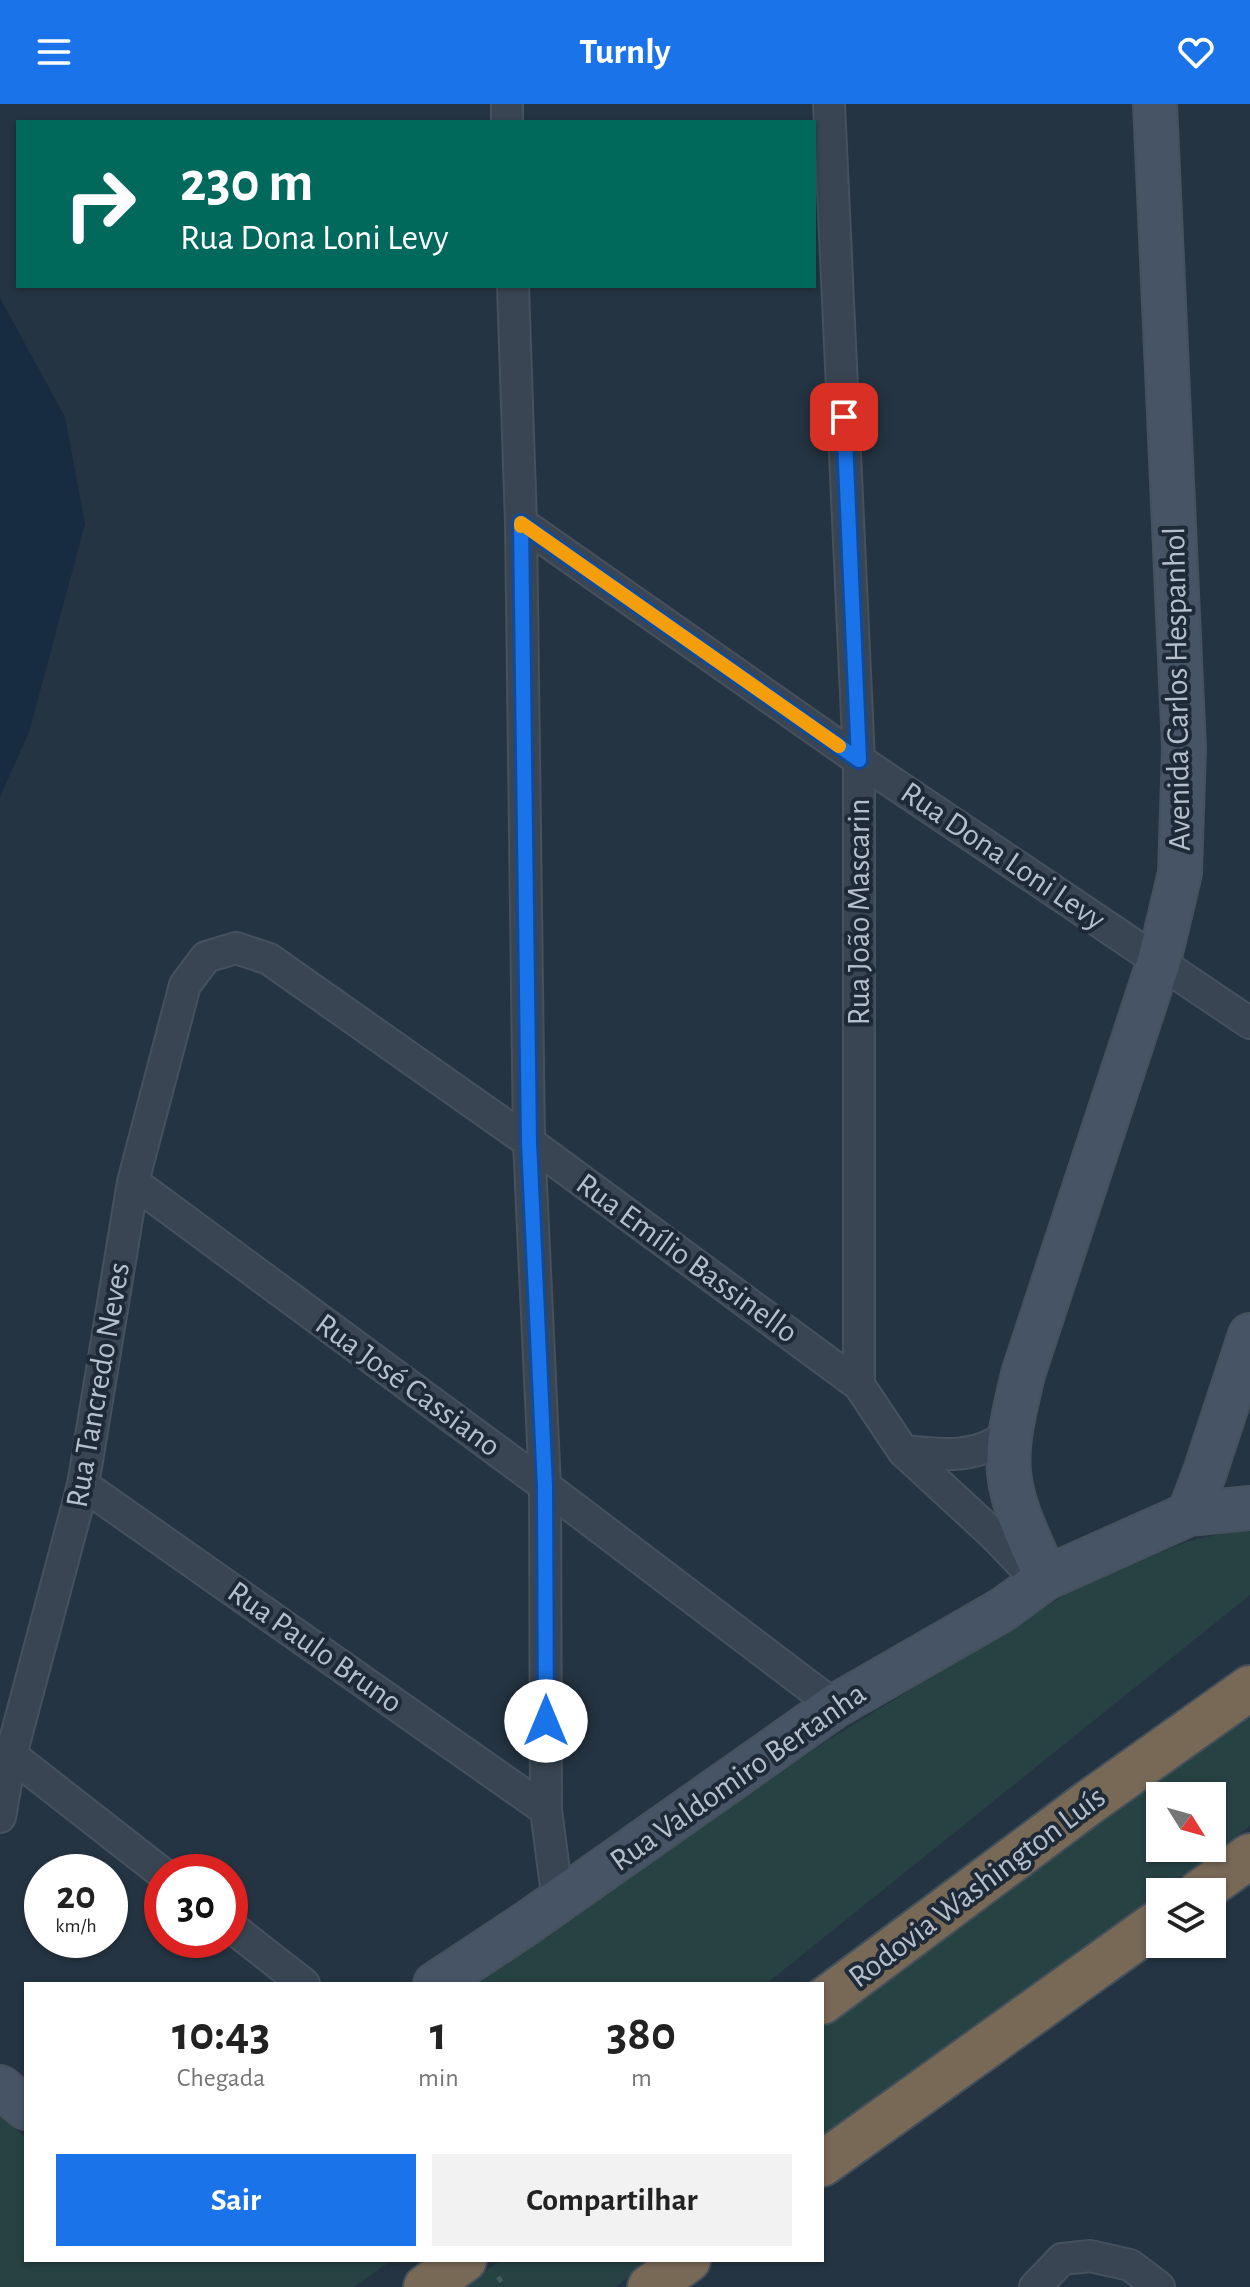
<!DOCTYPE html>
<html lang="pt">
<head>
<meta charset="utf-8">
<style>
	:root { --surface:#fff; --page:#f2f2f2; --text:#222; --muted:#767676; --accent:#1a73e8 }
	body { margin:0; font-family:"Alegreya Sans",sans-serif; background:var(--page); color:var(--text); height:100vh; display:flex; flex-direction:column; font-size:30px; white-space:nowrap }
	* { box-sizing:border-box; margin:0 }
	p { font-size:26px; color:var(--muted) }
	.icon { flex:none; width:44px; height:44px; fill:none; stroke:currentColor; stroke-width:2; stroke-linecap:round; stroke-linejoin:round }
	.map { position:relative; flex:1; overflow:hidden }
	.side { position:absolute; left:24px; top:1878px; width:800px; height:280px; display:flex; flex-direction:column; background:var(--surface); border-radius:0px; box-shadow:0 2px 6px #0004 }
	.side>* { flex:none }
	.top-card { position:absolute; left:16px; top:16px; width:800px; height:168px; border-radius:0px; box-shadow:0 2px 6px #0004; background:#00695c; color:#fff; overflow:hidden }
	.needle { width:52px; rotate:127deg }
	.fabs { position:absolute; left:1146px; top:1678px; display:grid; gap:16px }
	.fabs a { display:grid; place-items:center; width:80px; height:80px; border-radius:0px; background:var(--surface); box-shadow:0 2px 6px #0004; font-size:40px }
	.speed { position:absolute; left:24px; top:1750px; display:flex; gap:16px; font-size:40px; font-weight:700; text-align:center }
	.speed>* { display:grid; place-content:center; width:104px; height:104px; border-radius:50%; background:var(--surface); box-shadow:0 2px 6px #0004; line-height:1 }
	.speed small { font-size:20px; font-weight:400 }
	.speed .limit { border:12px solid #d22; background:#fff; color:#111 }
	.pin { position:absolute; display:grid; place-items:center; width:68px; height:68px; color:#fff; margin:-34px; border-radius:16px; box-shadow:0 4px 12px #0006 }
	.me { position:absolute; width:88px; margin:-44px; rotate:0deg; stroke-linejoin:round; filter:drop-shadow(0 0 6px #0008) }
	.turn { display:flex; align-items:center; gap:28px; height:168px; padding:0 32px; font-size:36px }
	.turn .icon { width:104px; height:104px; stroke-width:2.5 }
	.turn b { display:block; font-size:56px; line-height:68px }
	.eta { display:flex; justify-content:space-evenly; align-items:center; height:136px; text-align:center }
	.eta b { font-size:48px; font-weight:700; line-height:56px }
	.button { display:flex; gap:16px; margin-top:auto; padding:16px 32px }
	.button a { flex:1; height:92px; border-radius:0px; background:var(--accent); color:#fff; font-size:32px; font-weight:700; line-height:92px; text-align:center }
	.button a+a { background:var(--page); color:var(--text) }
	header { display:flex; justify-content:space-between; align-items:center; height:104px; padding:0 32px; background:var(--accent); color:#fff; font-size:36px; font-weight:700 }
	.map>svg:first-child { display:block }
</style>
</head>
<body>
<header><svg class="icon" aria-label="menu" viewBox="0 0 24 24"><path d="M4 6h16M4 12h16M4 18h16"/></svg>Turnly<svg class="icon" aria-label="heart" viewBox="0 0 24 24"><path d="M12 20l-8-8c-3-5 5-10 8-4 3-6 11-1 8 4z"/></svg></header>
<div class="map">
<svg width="1250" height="2183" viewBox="0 0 1250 2183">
	<rect width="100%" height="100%" fill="#253442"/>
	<path fill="#274243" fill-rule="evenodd" d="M1250,1423V1491L766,1880H473L825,1638L1078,1483L1186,1438Z
		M1250,1610V1722L822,2033V1922ZM1160,1692H1212V1744H1160Z
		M0,2012L26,2034V2156H392L354,2183H0Z
		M501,2156H652L615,2183H464Z"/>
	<path fill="#172b41" d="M0,194L65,313L85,420L29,628L0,693Z"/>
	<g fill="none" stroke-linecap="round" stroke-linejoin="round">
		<defs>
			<path id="street" d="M507,0V18
				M829,0L859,656V1281
				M513,182L521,419L529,1038L545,1382L546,1706L558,1798
				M521,419L859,656L1250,919
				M133,1078L545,1382L835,1602
				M903,1347C942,1351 979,1356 1011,1328
				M83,1381L546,1706
				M11,1651L162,1769
				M0,1713L11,1651L83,1381L133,1078L185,881L206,853L236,844L269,855L529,1038L859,1281L903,1347L995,1432L1039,1478
				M230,1822L304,1880
				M1035,2183L1062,2155L1090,2152L1130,2161L1159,2183"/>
			<path id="secondary" d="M1189,1410L1205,1368L1250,1231
				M1046,1474C1032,1440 1012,1404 1009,1368C1006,1335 1016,1302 1023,1270L1159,857L1180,769L1184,644L1155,0
				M435,1880L527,1819L835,1602L1002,1506L1046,1474L1189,1410L1250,1404
				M0,1983L26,2004"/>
			<path id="highway" d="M1200,1788L1250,1752
				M822,1898L1091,1697L1250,1584
				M822,2060L1160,1817
				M426,2183L464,2156
				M650,2183L688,2156"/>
		</defs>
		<use href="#street" stroke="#46515e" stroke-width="34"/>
		<use href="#secondary" stroke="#46515e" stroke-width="46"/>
		<use href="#highway" stroke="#44505c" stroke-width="48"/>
		<path stroke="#405b5b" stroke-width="5" stroke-dasharray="6 6" stroke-linecap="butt" d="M498,2173L505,2183"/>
		<use href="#street" stroke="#394552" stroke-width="30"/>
		<use href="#secondary" stroke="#475465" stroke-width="42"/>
		<use href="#highway" stroke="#786956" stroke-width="44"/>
	</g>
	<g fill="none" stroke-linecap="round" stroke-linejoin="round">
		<defs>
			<path id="route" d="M546,1617L545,1382L529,1038L521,419L859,656L844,313"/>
		</defs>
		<use href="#route" stroke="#114b97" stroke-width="20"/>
		<use href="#route" stroke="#1a73e8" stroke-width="14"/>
		<path stroke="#f59e0b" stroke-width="14" d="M521,422V419L839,642"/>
	</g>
	<g text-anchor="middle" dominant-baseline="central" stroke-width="8" stroke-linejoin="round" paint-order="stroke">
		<g font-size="32" fill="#b6c0cc" stroke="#1e2a37">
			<text transform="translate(1177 585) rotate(-91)">Avenida Carlos Hespanhol</text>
			<text transform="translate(1003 752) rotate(34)">Rua Dona Loni Levy</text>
			<text transform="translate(859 808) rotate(-90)">Rua João Mascarin</text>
			<text transform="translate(687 1154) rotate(36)">Rua Emílio Bassinello</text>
			<text transform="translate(98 1281) rotate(-80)">Rua Tancredo Neves</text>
			<text transform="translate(408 1281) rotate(36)">Rua José Cassiano</text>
			<text transform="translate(315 1543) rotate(35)">Rua Paulo Bruno</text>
			<text transform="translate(738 1673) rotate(-35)">Rua Valdomiro Bertanha</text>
			<text transform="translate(977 1783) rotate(-37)">Rodovia Washington Luís</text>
		</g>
	</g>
</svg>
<div class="fabs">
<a><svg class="needle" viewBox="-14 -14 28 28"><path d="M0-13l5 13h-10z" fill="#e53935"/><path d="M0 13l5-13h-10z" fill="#767676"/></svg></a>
<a><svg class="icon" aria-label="layers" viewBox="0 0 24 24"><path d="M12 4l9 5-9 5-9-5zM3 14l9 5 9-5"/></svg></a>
</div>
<div class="speed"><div>20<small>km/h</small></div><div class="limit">30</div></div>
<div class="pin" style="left:844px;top:313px;background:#d93025"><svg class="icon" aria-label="arrive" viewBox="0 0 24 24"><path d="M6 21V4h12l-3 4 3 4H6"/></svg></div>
<svg class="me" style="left:546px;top:1617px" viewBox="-20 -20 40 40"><circle r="19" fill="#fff"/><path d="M0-13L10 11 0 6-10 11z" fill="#1a73e8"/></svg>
<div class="top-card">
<div class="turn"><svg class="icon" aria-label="right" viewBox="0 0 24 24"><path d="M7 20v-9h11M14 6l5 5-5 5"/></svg><div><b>230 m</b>Rua Dona Loni Levy</div></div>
</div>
<section class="side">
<div class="eta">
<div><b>10:43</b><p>Chegada</p></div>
<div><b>1</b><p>min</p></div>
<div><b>380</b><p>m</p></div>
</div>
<div class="button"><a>Sair</a><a>Compartilhar</a></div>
</section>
</div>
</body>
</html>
